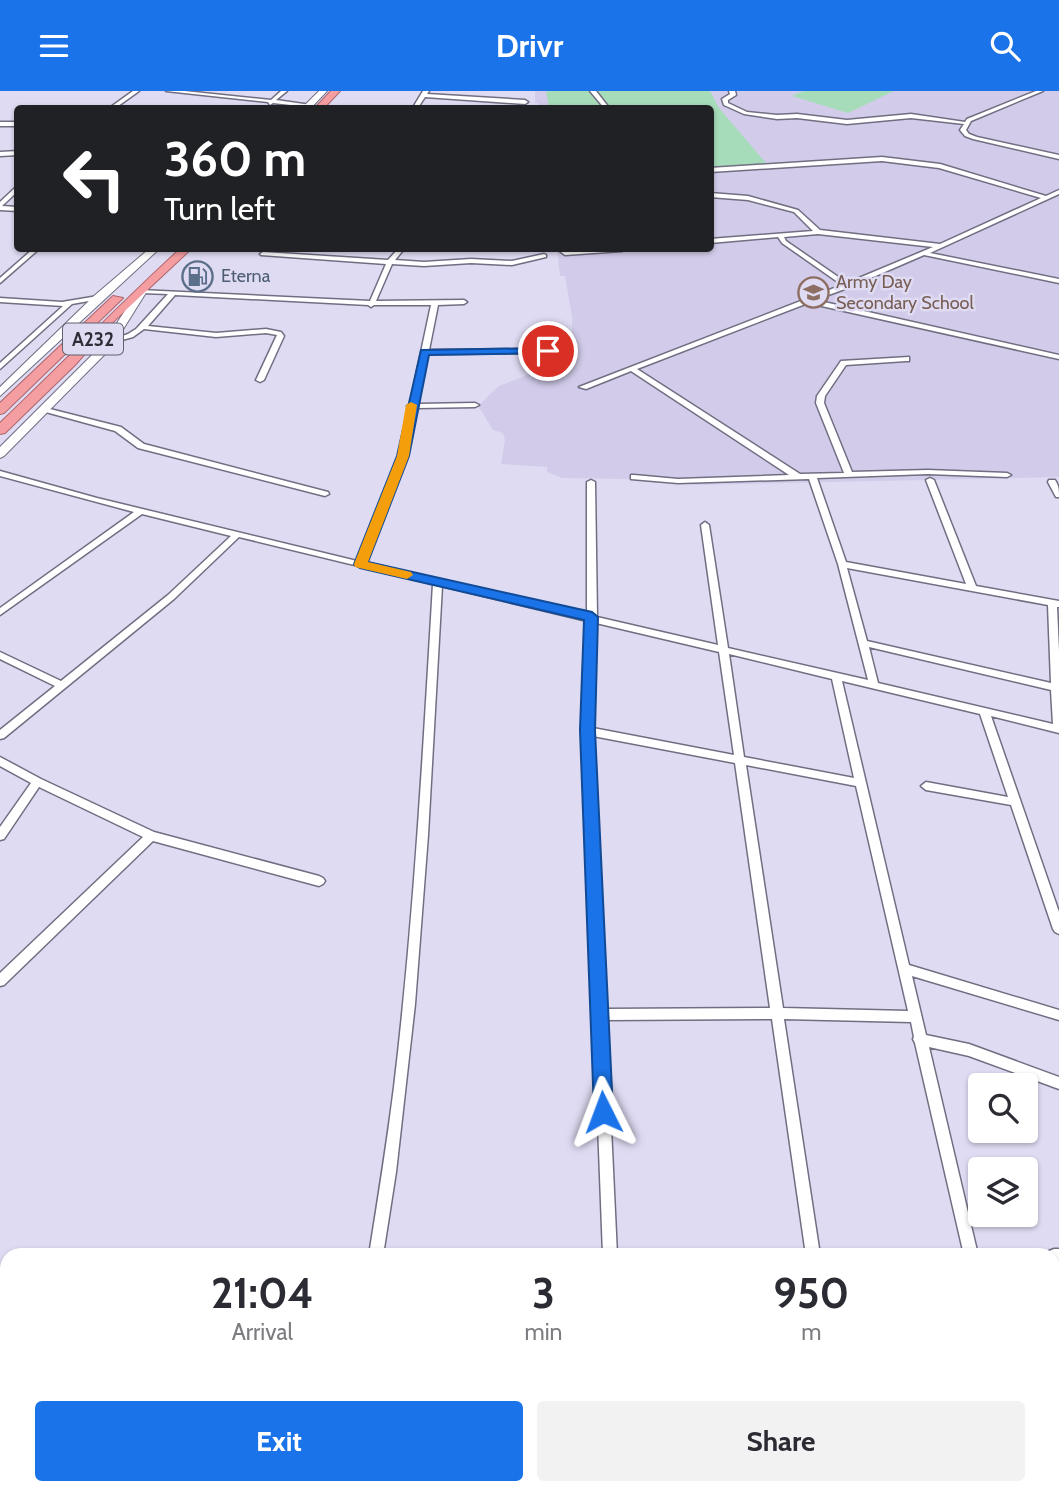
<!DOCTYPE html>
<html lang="en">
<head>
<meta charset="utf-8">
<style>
	:root { --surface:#fff; --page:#f2f2f3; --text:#2b2b33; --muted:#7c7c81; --accent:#1a73e8 }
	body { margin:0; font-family:Cabin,sans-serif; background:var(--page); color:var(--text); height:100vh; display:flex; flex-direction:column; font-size:26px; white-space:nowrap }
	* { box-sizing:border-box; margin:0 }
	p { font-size:23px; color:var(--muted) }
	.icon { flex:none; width:38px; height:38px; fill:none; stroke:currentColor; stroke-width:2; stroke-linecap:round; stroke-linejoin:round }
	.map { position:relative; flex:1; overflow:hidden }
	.sheet { position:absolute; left:0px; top:1157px; width:1060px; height:247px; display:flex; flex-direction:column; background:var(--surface); border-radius:21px 21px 0 0; box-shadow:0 2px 5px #0004 }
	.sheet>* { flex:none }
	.banner { position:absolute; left:14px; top:14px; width:700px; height:147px; border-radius:7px; box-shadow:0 2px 5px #0004; background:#202124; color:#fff; overflow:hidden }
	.controls { position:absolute; left:968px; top:982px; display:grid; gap:14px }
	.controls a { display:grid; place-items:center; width:70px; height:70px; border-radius:7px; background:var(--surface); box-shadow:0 2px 5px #0004; font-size:35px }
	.pin { position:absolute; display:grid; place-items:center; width:60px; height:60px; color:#fff; margin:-30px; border:4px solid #fff; border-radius:50%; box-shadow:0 2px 7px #0007 }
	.me { position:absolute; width:77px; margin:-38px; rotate:357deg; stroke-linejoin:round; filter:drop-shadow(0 0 5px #0008) }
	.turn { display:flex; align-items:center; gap:24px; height:147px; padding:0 35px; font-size:32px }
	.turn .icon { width:91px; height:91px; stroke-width:2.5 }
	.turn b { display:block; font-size:49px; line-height:60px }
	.eta { display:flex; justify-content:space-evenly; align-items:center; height:119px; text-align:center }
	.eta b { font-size:42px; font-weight:700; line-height:49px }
	.button { display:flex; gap:14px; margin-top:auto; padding:14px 35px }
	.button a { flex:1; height:80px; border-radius:7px; background:var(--accent); color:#fff; font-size:28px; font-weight:700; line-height:80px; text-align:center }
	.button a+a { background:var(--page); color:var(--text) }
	header { display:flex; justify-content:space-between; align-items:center; height:91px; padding:0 35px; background:var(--accent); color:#fff; font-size:32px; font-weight:700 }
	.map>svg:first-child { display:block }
</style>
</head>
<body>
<header><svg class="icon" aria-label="menu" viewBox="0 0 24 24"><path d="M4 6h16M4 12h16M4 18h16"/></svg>Drivr<svg class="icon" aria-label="search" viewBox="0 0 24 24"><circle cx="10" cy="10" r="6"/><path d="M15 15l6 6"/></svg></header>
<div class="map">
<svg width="1059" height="1403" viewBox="0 0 1059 1403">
	<rect width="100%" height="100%" fill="#dfdbf3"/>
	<path fill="#d2ccea" d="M535,0H1059V386L697,394L624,388L562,387L547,381V376L501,373L505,349L503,342L493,339L479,316L481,312L499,295L578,264L572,258V226L565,185H560L557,158H710V18L539,17L538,12H535Z"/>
	<path fill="#a6dcba" d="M546,0H710L719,17L766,72L711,76L710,18L549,17Z
		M803,0H894L848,22L792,5Z"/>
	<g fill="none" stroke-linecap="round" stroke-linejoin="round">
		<defs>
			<path id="minor" d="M133,0H139L114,18H108Z
				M166,0H184L271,9L281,0H287L276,9L311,14L308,16L273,12L270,14L268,11Z
				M423,0H429L427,3L525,9L528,11L525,13L425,6L417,18H412Z
				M590,0H596L610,18H605Z
				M729,0H735L736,4L728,9V12L747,21L777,24L797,23L847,29L911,23L965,31L967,28L1036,0H1043L971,30L966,39L969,43L977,46L1059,64V68L973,48L965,45L960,39L964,33L911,27L847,33L797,27L777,28L744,23L724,14L722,8L730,3Z
				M0,31H18V35H0Z
				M18,60V64L0,65V61Z
				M882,66L940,73L1046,105L1059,99V103L930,162L1059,188V192L924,164L850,196L815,209L1059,264V268L808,212L637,278L800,383L844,382L816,312L817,305L841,270L909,266V270H906L846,274L825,305L824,312L852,381L928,379L1007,382L1011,384L1007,386L928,383L817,387L846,471L966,493L926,389L930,387L934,389L976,495L1059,510V516H1057L1059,560V642L991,625L1059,821V843L1055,841L1053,838L1011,714L926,699L921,695L926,691L1008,706L980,623L842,590L909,874L1059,919V929L912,885L926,944L969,953L1059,986V998L969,965L929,956L978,1164H964L915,952L913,948L914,946L911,931L784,928L820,1164H806L772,928L606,929L617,1164H603L583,640L587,530L442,495L428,744L415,913L396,1081L383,1164H369C378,1108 387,1052 394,996C414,829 423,661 433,493L239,446L174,508L4,647L0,648V639L55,595L0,568V561L61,590L168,504L231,445L142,423L0,524V517L134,421L0,385V380L97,407L357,470L399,365L409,317L407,315L410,313L431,214H374L371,216L368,214L175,204L148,235L216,242L266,238L281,241L284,245L264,289L260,291L256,289L277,244L266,242L216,246L144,238L133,246L111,252L108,250L128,243L136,238L168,203L142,202L140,201V199L370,210L386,173L261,164L260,163L263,161L388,169L398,158H404L395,169L424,171L471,168L512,170L544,163L546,164V166L512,174L471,172L424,175L392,173L376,210L464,209L467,211L464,213L438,214L429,259L548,258L552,260L548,262L428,263L418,313L475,312L479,314L475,316L417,317L407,365L365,471L587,524V391L591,389L595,391L597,526L718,554L701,434L705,431L709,434L728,557L868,589L838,473L809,388L678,392L631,388V384H634L678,388L789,384L631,280L586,298L579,296L842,194L782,152L778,146L710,152V148L813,140L794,121L748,109L710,106V102L748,105L798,119L820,139L940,153L1041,107L939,77L882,70L710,81V77ZM818,143L933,156L847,192L786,150L784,146ZM847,477L1048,514L1051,592L867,550ZM596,532L719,561L734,664L593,637ZM869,556L1051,599L1053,633L878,592ZM729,563L832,588L854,687L744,666ZM593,645L735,672L770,917L606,918ZM746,674L856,695L908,920L783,917Z
				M18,94V100L2,115L18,116V120L0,119V111Z
				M33,158H39L0,192V187Z
				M557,158H563L566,160L625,158L622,160L565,164Z
				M98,205L101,207L100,208L72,213L0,278V272L63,215L0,211V207L62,211Z
				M42,316L121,336L144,353L328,401L329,403L325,405L138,357L115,340L42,320Z
				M1049,389H1055C1059,395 1059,399 1059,406H1056L1048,391Z
				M0,666L41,688L154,741L319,785L323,787L325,790L323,793L319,795L153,750L4,894L0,895V882L143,746L39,696L4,748L0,749V736L31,692L0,675Z
				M1054,1158H1059V1172H1054V1164H1047L1049,1160Z
				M1054,1245H1059V1259H1054Z
				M1059,1347V1363L1054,1364V1348Z
				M328,1396H404L408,1403H327Z
				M612,1396H628V1403H612Z
				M841,1396H857L858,1403H842Z
				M1019,1396H1035L1037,1403H1021Z"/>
			<path id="secondary" d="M319,0H327L310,18H301Z
				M149,158H159L0,305V296L94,205Z
				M139,198L147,200L112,256L4,365L0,367V356L104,252Z"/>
			<path id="trunk" d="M331,0H340L323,18H314Z
				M180,158H191L113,231L75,274L5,342L0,343V332C61,274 119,214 180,158Z
				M113,205L123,207L4,322L0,323V312Z"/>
		</defs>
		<use href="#minor" stroke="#716e82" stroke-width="3"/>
		<use href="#secondary" stroke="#716e82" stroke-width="2"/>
		<use href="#trunk" stroke="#ad666d" stroke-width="2"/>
		<use href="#minor" fill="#fff" fill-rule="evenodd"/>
		<use href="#secondary" fill="#fff" fill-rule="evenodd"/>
		<use href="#trunk" fill="#f49ea2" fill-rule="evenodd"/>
	</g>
	<path fill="#1a73e8" stroke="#114b97" stroke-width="2" d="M548,257L554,260L552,262L429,264L409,365L368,471L592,521L598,526L595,639L613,1021L610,1027L603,1030L596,1027L594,1021L580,639L584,529L360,477L354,473L397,365L421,259Z"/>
	<path fill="#f59e0b" d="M411,311L417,314L409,365L368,471L411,481L413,484L407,488L355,476L354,473L397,365L406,314Z"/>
	<defs>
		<symbol id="fuel-ring" viewBox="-11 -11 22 22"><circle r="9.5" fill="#dfdbf3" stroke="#5c6f8a" stroke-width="1.5"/><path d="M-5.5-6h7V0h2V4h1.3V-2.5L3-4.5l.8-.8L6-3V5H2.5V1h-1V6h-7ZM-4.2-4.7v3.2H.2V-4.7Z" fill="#5c6f8a"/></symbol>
		<symbol id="university-ring" viewBox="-11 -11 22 22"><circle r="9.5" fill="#dfdbf3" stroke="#8d6e63" stroke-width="1.5"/><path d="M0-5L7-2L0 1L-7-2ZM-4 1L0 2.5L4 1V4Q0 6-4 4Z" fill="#8d6e63"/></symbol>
	</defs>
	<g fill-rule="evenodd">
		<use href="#fuel-ring" x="180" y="168" width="35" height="35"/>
		<use href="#university-ring" x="796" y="184" width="35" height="35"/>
	</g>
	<g text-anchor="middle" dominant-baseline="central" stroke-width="5" stroke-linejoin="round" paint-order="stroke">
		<g font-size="18" fill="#4e5e75" stroke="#dfdbf3" text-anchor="start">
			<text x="221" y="185">Eterna</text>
		</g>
		<g font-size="18" fill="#785e54" stroke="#dfdbf3" text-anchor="start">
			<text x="836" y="191">Army Day<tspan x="836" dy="21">Secondary School</tspan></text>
		</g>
		<rect fill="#dfdbf3" stroke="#63616f" stroke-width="2" x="63" y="232.5" width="60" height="31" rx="5"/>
		<g font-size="19" font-weight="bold" fill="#2e2d36">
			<text x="93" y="248">A232</text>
		</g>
	</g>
</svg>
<div class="controls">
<a><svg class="icon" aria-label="search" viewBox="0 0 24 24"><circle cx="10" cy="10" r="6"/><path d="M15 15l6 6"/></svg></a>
<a><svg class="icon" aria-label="layers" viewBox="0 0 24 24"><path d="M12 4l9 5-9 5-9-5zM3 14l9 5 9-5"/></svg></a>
</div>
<div class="pin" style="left:548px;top:260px;background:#d93025"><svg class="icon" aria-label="arrive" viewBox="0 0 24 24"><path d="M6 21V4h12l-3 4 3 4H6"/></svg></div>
<svg class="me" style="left:603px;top:1021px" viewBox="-20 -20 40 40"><path d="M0-17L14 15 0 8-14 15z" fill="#1a73e8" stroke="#fff" stroke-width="4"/></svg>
<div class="banner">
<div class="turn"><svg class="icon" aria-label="left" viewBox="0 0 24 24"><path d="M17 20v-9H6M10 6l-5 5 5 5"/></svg><div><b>360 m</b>Turn left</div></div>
</div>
<section class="sheet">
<div class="eta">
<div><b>21:04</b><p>Arrival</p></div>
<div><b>3</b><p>min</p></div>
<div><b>950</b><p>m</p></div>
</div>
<div class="button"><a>Exit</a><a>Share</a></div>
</section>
</div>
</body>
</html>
